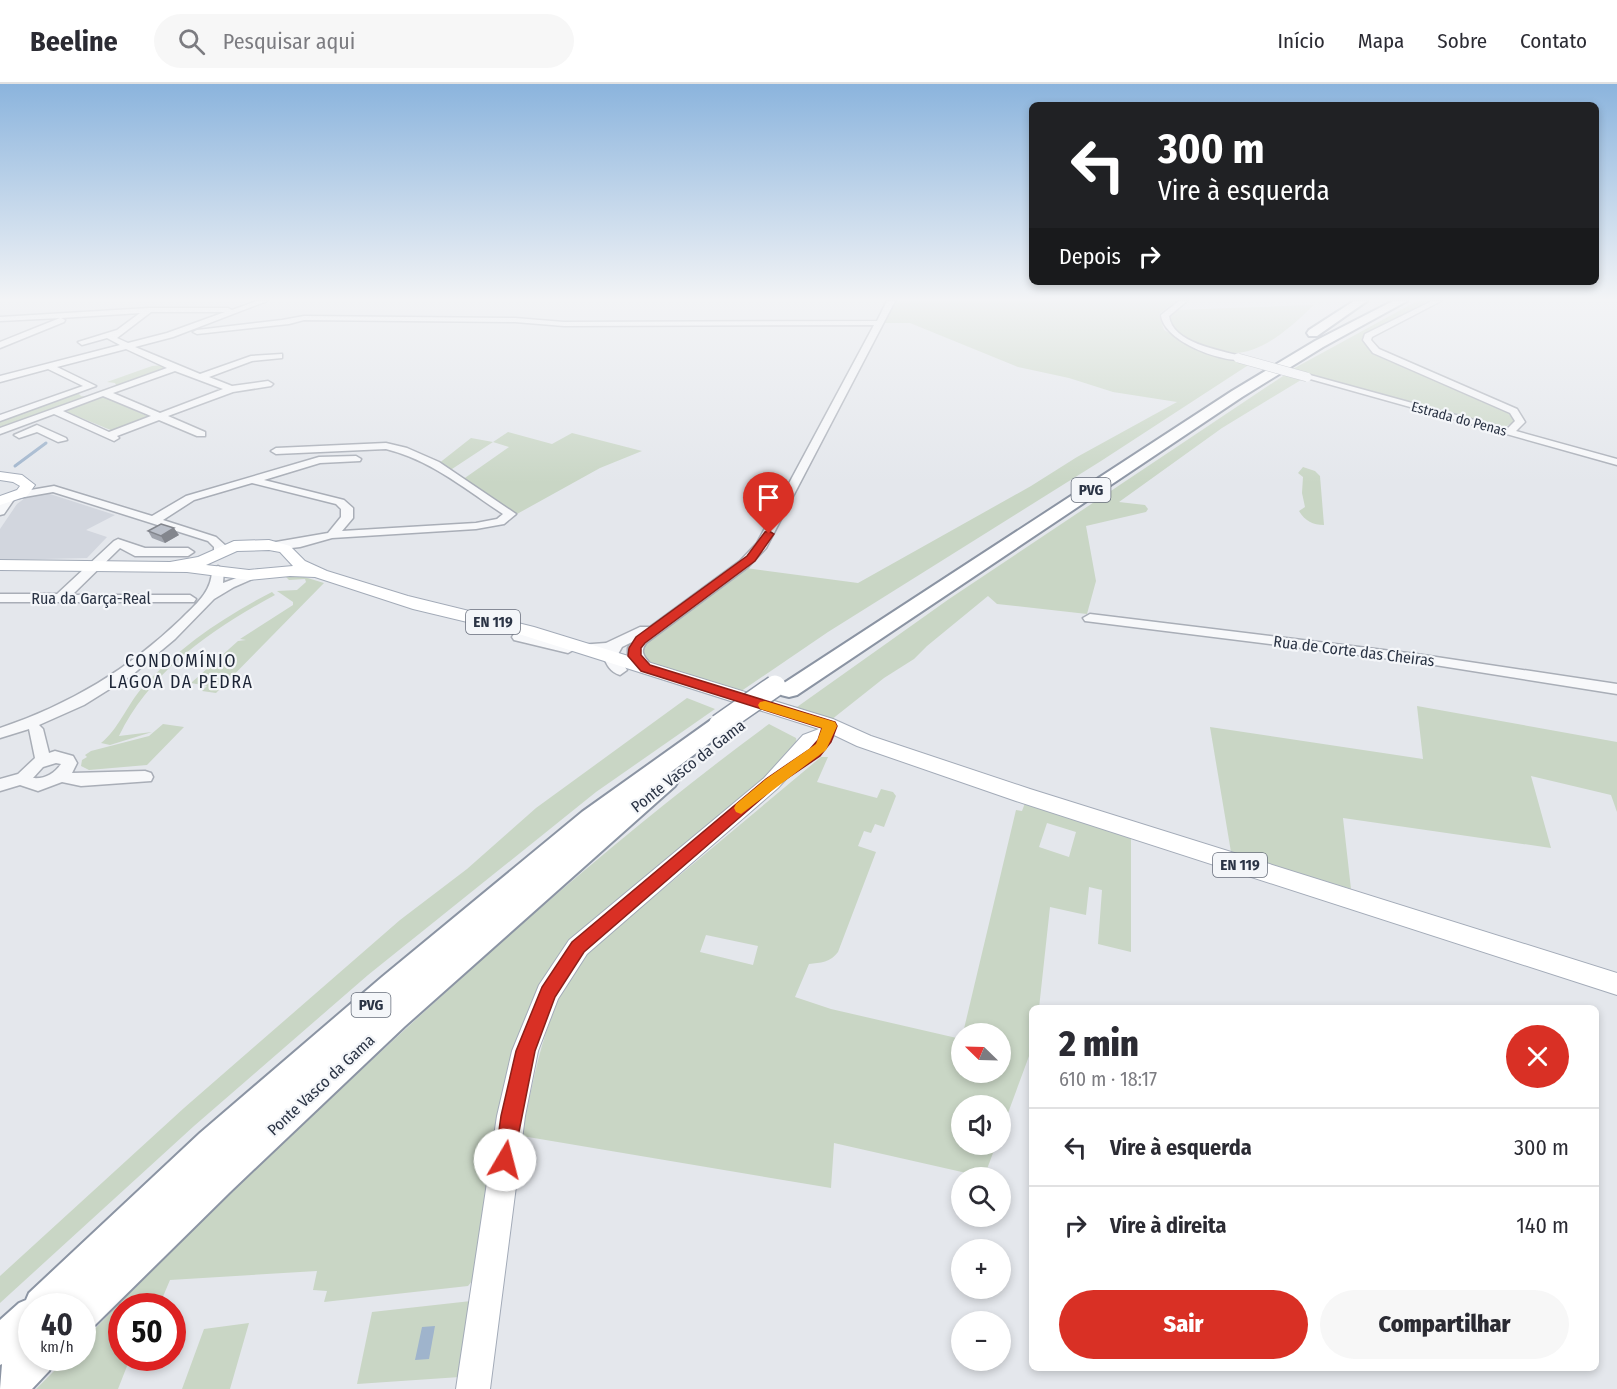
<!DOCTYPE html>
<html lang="pt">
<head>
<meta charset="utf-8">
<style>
	:root { --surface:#fff; --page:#f7f7f7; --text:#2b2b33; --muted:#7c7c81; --line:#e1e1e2; --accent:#d93025 }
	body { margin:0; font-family:"Fira Sans Condensed",sans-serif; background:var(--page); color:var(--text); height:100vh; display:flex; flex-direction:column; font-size:22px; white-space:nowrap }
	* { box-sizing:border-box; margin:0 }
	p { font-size:20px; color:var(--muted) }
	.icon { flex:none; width:33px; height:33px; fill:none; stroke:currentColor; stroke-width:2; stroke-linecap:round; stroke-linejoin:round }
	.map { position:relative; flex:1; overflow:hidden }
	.drawer { position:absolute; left:1029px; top:921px; width:570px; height:366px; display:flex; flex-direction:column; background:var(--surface); border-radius:9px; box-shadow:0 3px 9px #0003 }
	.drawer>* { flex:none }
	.top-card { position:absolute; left:1029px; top:18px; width:570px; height:183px; border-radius:9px; box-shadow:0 3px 9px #0003; background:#202124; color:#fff; overflow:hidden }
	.needle { width:39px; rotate:293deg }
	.tools { position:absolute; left:951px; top:939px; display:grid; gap:12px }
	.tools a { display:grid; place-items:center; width:60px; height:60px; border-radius:50%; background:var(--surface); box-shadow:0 3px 9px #0003; font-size:30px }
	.speed { position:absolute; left:18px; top:1209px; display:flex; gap:12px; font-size:30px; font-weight:700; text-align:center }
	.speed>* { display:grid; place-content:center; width:78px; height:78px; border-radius:50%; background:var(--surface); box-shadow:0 3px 9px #0003; line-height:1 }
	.speed small { font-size:15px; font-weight:400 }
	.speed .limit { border:9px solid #d22; background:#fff; color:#111 }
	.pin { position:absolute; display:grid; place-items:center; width:51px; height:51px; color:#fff; margin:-62px -26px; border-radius:50% 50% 50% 0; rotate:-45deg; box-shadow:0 0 6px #0007 }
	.pin .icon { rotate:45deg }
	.me { position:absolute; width:66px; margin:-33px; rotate:8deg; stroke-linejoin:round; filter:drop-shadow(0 0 4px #0008) }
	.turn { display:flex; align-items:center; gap:21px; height:126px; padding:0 30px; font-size:27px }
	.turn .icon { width:78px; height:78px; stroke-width:2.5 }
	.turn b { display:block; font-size:42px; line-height:51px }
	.then { display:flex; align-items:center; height:57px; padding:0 30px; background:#0003; gap:12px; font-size:22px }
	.round { display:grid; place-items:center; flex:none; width:63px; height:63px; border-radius:32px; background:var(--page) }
	.overview { display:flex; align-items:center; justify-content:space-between; height:102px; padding:0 30px }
	h1 { font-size:36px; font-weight:800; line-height:45px }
	.action { display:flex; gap:12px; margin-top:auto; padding:12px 30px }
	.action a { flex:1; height:69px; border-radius:36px; background:var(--accent); color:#fff; font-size:24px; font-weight:800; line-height:69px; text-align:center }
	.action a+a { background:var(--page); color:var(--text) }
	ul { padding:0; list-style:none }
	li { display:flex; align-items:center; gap:18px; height:78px; padding:0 30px; border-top:2px solid var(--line) }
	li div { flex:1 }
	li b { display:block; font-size:22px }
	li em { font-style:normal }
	header { display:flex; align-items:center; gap:36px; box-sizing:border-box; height:84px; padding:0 30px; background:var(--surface); border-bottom:2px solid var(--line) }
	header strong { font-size:28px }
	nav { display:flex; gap:33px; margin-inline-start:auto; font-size:21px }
	.search { width:420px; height:54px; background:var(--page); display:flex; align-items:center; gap:15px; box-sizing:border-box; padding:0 21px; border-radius:33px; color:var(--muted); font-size:22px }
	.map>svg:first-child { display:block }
</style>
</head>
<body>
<header>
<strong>Beeline</strong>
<div class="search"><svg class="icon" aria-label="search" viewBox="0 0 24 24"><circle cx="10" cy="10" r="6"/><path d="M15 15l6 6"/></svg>Pesquisar aqui</div>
<nav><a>Início</a><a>Mapa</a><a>Sobre</a><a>Contato</a></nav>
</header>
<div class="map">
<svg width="1617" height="1305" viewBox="0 0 1617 1305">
	<rect width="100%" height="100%" fill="#e4e7ec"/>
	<path fill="#d2d6de" d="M47,409L115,431L86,446L107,453L87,474L0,476V445L17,420L25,414Z"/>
	<path fill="#c9d6c5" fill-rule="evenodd" d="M891,217H1176L1159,230L1164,246L1191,262L1250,280L1101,377L828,548L734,612L646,584L638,568L645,557L746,484L858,499L1031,402L1077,373L1177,318L1113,308L1069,294L1018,283L910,239H879Z
		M1417,217H1431L1369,249L1363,257L1376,270L1503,325L1513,333L1514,338L1505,343L1485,340L1291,286Z
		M1314,221C1264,269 1231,290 1170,242L1168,232L1172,227L1176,226Z
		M162,281L166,282L163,286L117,303L115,299L107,298L152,282Z
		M1286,290L1301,296L1222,344L1119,418L1145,421L1148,425L1146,428L1086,442L1096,497L1087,530L997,520L988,512L927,562L914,575L884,594L831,636L797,623L949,515Z
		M77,308L81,312L88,313L0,345V336Z
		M104,313L147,332V333L113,347L67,328L70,324Z
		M508,348L552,360L572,349L642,367L600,384L517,430L462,396L509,363L493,358L449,387L438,380L471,354L493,358Z
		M1303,383L1315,387L1320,392L1324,441C1313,441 1305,437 1299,427L1305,423L1302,409L1303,393L1298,389Z
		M285,492H301L324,499L216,609L202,607L207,602L191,599L238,557L246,556L240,555L293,521V518L277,507L297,506L306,498L305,495L289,496Z
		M272,508L275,511C214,544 150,587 119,652L152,648L110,661L101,659C118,646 127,621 142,604C179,563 223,533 272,508Z
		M687,614L715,625L596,708L368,891L194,1042L0,1219V1192L184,1024L400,836L467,785L536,724Z
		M1417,622L1617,658V728L1611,711L1531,692L1551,764L1343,734L1351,805L1231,768L1210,643L1423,675Z
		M163,640L184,643L147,681L89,686L81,682L82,676L87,673L85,671L91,667L149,652Z
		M769,640L796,654L797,661L794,669L538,911L479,1188L468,1202L324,1218L327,1207L313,1206L317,1187L170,1196L159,1222H122V1277H129L118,1305H36L67,1274H82L83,1257C176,1161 273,1068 372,976C499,858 629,743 769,640Z
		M821,673H828L817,698L877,714L881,705L893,708L896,712L884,743L875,740L871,749L864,747L858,762L876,768L838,868C831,878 820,879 809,880L795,913L831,925L961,955L962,988H1000V950L963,949L1016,726L1022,727L1025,719L1131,753V868L1098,860L1102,806L1089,803L1086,831L1050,823L1039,924H1032V964L1001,1048L1000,1022H962V1060L996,1061L984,1093L834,1059L831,1104L522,1052C534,992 544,928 581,877C588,867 599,859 608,851ZM1047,739L1076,748L1069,773L1039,763ZM706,851L758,862L753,881L700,868Z
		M471,1217L460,1293L357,1300L372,1228Z
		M249,1239L230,1305H182L204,1245Z"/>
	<path fill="#9fb4cc" d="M435,1242L429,1275L415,1276L422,1243Z"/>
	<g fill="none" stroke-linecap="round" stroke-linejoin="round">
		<path stroke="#9fb4cc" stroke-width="3" d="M15,382L46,359"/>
		<defs>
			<path id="minor" d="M257,217H267L173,253L135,263L200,290L251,272L282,270V274L252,277L209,293L232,302L268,297L273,300L271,302L233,308L168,332L205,348V352H197L159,336L117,352L119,354L114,357L54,330L0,350V344L167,284L126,265L57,283L96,302L0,337V331L83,302L48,285L0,298V292L120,261L107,254L82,261L78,258L117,246L140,229L61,234L65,236L64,238L0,264V258L60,234L0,237V233L149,224H228L232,226ZM151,228H225L167,249L128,259L117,254ZM175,287L223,305L160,329L113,309ZM103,312L151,332L109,348L63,327Z
				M887,217H895L766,464L748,483L646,559C638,570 647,574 653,584L651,587H641L628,571V564L632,558L622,563L617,572L627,586L620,591C610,588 607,581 603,572L606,568L579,567L577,564L579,561L606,559L640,543H650L740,477L757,459L874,241L564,242L515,238L304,236L289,240L197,250L193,248L197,246L282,236L304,232L515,234L564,238L877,237Z
				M1179,217H1187L1169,232C1172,259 1219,266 1241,272V276C1218,277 1164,257 1161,231Z
				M1432,217H1441L1372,253L1371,256L1379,265L1517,325L1525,338L1516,347L1617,375V381L1303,293L1310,291L1507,345L1515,337L1510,329L1373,269L1363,256L1365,250Z
				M37,341L66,354L67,356L58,358L37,348L19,354L14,351Z
				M386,359L407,364L439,378L516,430L504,440L476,445L332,454L300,463L274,466L268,462L270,459L328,449L341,433V425L336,420L252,399L194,416L163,436L216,453L226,462L222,471H214V463L208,457L53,408L19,414L14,411L19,408L54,402L152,432L186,412L319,373L356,372L361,375L360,377L320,379L264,396L344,416L353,424V434L342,447L476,439L497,435L503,430C465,405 431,376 386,365L276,370L271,367L276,364Z
				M10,411L15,414L4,430L0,431V417Z
				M118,455L145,464H188L194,468L188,472H135L120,464L72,511H190L196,515L194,518H0V510H57L114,457Z
				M218,482L224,486L223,499L258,486L264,490L234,503L214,515L175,555L132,591L84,621L39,641L43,645L49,669L55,667L73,672L77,679L72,689L145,687L151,689L153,693L151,697L81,702L62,698L38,707L20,701L0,707V695L18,690L35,674L29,645L0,654V644C69,621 129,585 181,535C195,521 212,508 212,486ZM56,679L61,680C54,690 45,695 33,694L43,683Z
				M1090,530L1416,570L1617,600V610L1416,578L1085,537L1083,534Z
				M519,549L573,562L575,565L568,569L514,556L512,553L514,550Z"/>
			<path id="major" d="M0,388L22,391L35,401L27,412L0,421V412L17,406L20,402L13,398L0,396Z
				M269,456L290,462L305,477L327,487L408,512L534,543L833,635L871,652L1030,705L1617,889V911L1016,717L857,662L834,651L832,655L817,661L778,704L587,870L558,915L538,967L525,1032L490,1305H456L497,1032L512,967L539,901L569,856L764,694L803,651L819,645L522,551L413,525L315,493L290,492L249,496L187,488L0,486V476L170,478L198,473L234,457ZM269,466L280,468L293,482L249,486L206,481L237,467Z"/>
			<path id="highway" d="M1354,217H1367L1317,252H1309L1307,249L1309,246Z
				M1393,217H1407L1323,263L1242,313L797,611L789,613L781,611L778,606L781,601L1232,307L1315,257Z
				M719,633L727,636L730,641L727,646L671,688L675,690L679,696L675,702L404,943L230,1108L95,1241L82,1246V1222H32V1274H55L49,1287L32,1305H0L2,1280L0,1281V1236L19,1219L26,1216L29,1209L200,1049L382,893L582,728L711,636Z"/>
		</defs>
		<use href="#minor" stroke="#a9aeb7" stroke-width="3"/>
		<use href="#major" stroke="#a3abb8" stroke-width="2"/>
		<use href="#highway" stroke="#8b94a3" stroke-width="4"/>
		<use href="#minor" fill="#f7f8fa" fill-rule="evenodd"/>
		<use href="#major" fill="#fff" fill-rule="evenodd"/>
		<use href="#highway" fill="#fff" fill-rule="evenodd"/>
		<defs>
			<path id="minor-bridge" d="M1238,274L1307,293"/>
			<path id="highway-bridge" d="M719,641L775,602"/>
		</defs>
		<use href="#minor-bridge" stroke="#a9aeb7" stroke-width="10" stroke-linecap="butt"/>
		<use href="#highway-bridge" stroke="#8b94a3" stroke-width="24" stroke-linecap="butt"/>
		<use href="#minor-bridge" stroke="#f7f8fa" stroke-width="9"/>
		<use href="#highway-bridge" stroke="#fff" stroke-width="21"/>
	</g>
	<path fill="#a1a5ae" d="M148,447L179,451L165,459L152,454Z"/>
	<path fill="#83868d" d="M174,444L179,451L165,459L161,452Z"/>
	<path fill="#bbc0ca" stroke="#83868d" stroke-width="1.5" d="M161,440L174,444L161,452L148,447Z"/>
	<linearGradient id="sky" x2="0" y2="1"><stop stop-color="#8bb4dd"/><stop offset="0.54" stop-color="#f3f4f6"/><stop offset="1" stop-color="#f3f4f6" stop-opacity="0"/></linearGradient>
	<rect width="1617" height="399" fill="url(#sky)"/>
	<path fill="#d93025" stroke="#8d1f18" stroke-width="1.5" d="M769,447L774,450L755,477L645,559L641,564V571L650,581L835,638L837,642L831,658L820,672L776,702L584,868L555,913L535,967L512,1083L505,1086L498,1083L495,1076L501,1032L516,967L542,903L572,858L766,695L810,665L818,656L822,644L641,587L628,572L629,564L636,553L747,472L765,448Z"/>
	<path fill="#f59e0b" d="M765,617L835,638L837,642L826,666L741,730L736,728L734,724L736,720L766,695L816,660L822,644L760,625L758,621L760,618Z"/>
	<g text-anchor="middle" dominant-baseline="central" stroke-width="4.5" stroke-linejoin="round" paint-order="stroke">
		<g font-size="14" fill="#2b3445" stroke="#f4f6f9">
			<text transform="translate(1459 335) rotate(15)">Estrada do Penas</text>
		</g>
		<g fill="#f4f6f9" stroke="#676e7b" stroke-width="1.5">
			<rect x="1071.5" y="394" width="39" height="24" rx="4.5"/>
			<rect x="466" y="526" width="54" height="24" rx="4.5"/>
			<rect x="1213" y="769" width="54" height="24" rx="4.5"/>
			<rect x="351.5" y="909" width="39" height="24" rx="4.5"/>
		</g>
		<g font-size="15" font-weight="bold" fill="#2b3445">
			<text x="1091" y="406">PVG</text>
			<text x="493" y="538">EN 119</text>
			<text x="1240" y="781">EN 119</text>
			<text x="371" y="921">PVG</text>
		</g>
		<g font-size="16" fill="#2b3445" stroke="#f4f6f9">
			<text x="91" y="514">Rua da Garça-Real</text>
			<text transform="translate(1354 567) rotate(7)">Rua de Corte das Cheiras</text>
			<text transform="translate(688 682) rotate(-38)">Ponte Vasco da Gama</text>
			<text transform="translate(321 1001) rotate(-43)">Ponte Vasco da Gama</text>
		</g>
		<g font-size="18" letter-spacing="1.5" fill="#1d2536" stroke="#f4f6f9">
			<text x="181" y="577">CONDOMÍNIO<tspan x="181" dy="21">LAGOA DA PEDRA</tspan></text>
		</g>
	</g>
</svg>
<div class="tools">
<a><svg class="needle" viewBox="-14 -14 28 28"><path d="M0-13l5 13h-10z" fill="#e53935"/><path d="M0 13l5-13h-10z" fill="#7c7c81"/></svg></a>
<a><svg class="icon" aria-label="sound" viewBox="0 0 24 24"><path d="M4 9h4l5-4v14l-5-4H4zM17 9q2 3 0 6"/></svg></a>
<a><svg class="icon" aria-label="search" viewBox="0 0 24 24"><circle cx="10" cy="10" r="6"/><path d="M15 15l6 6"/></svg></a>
<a>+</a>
<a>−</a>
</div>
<div class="speed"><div>40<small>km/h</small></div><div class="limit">50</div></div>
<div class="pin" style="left:769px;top:450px;background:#d93025"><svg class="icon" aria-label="arrive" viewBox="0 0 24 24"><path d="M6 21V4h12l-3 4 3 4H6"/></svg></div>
<svg class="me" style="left:505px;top:1076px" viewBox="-20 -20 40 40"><circle r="19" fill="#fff"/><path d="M0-13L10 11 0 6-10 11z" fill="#d93025"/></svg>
<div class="top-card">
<div class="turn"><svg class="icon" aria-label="left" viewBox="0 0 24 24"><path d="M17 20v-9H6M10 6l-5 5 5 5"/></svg><div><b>300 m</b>Vire à esquerda</div></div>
<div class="then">Depois<svg class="icon" aria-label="right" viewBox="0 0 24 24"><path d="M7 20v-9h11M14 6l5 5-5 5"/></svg></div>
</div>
<section class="drawer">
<div class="overview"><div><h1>2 min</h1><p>610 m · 18:17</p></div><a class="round" style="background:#d93025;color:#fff"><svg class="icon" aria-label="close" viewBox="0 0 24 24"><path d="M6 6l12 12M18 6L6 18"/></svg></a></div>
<ul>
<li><svg class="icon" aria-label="left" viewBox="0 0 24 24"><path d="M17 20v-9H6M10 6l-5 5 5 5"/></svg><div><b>Vire à esquerda</b></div><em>300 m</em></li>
<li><svg class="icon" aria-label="right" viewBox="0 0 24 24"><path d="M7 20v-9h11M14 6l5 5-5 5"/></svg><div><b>Vire à direita</b></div><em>140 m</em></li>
</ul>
<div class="action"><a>Sair</a><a>Compartilhar</a></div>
</section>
</div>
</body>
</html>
